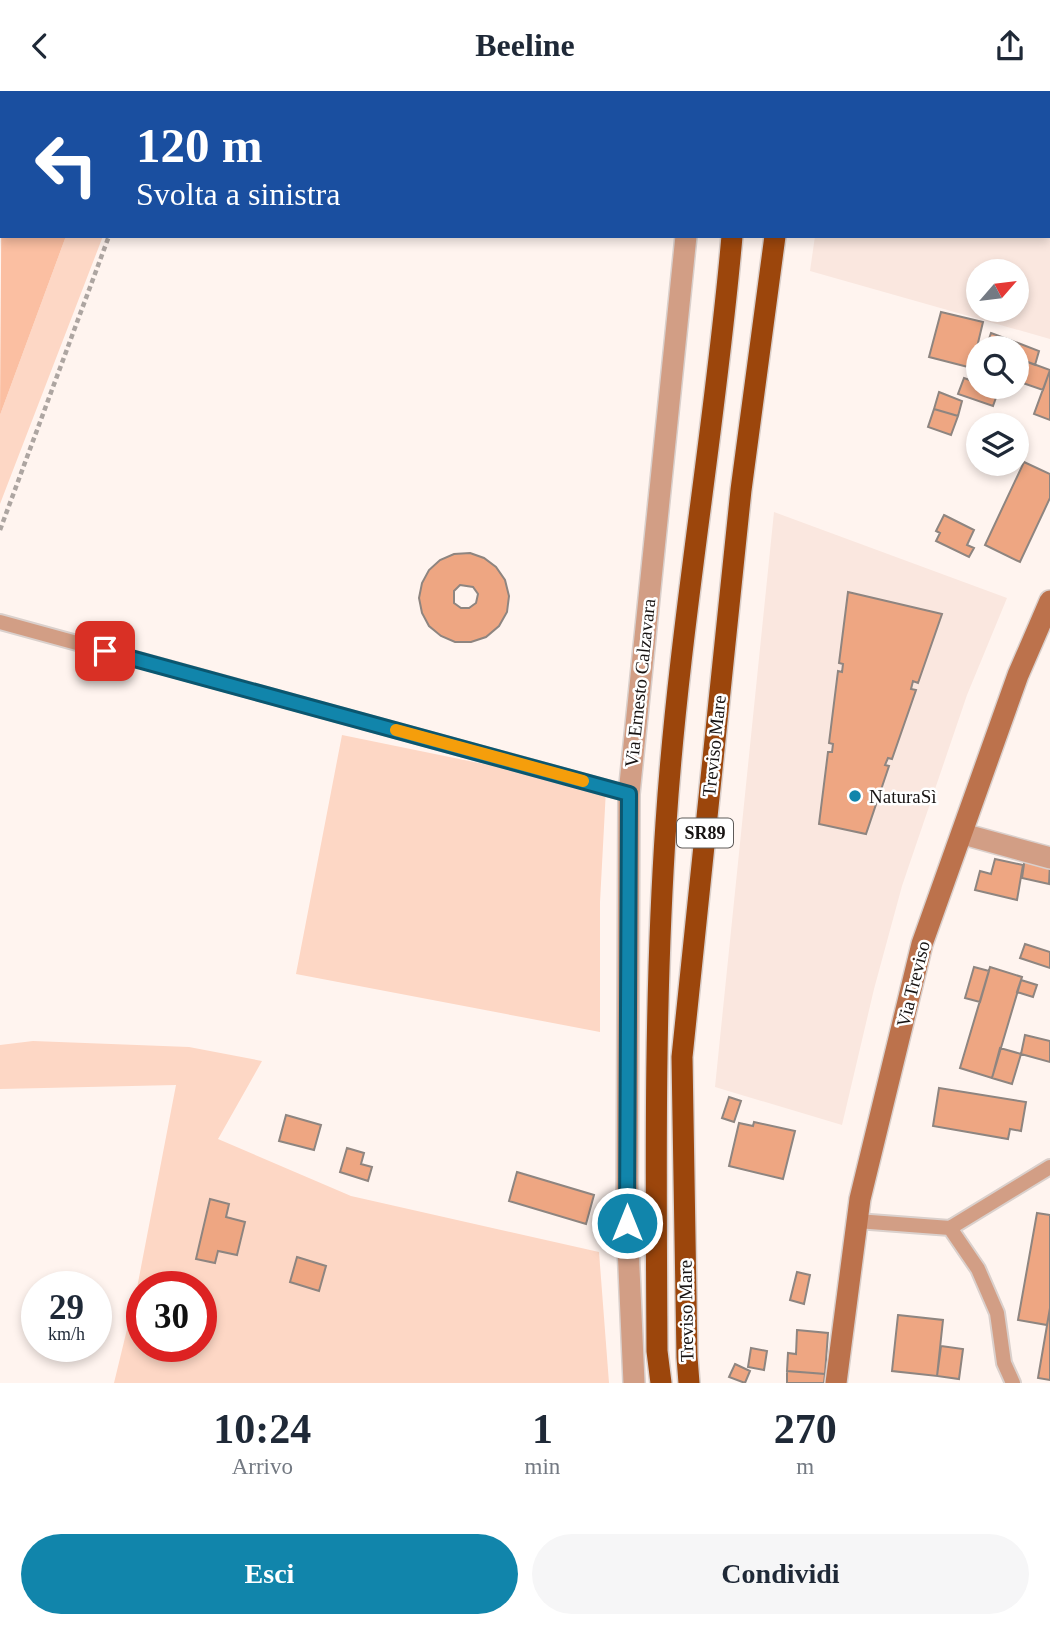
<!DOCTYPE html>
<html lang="it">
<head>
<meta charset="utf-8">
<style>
	:root { --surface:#fff; --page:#f6f6f7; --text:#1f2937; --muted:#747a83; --accent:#1185ab }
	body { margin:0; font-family:Georgia,serif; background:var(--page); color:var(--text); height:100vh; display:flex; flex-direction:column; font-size:26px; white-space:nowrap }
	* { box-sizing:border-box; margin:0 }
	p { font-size:23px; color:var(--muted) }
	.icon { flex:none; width:38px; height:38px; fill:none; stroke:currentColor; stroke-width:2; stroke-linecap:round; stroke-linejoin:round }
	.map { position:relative; height:1292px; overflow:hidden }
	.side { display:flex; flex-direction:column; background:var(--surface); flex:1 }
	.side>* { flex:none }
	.hud { position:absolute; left:0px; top:0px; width:1050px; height:147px; box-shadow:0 4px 10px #0003; background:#1a4fa0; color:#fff; overflow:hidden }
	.needle { width:46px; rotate:62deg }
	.fabs { position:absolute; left:966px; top:168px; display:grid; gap:14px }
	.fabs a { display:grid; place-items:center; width:63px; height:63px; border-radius:50%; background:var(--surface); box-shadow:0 4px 10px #0003; font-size:35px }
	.speed { position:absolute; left:21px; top:1180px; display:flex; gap:14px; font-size:35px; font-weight:700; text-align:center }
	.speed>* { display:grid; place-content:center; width:91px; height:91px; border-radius:50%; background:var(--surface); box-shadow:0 4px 10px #0003; line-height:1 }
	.speed small { font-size:18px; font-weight:400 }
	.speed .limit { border:10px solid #d22; background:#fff; color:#111 }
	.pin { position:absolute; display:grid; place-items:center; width:60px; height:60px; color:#fff; margin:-30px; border-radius:14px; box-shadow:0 4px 10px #0006 }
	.me { position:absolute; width:77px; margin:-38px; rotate:0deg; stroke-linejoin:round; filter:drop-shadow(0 0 5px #0008) }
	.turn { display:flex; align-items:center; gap:24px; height:147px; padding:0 21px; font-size:32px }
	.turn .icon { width:91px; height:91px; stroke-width:2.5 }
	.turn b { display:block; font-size:49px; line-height:60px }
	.eta { display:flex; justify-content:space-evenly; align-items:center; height:119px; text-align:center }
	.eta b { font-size:42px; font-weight:800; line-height:49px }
	.cta { display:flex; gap:14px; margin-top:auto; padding:14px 21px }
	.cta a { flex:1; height:80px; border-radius:42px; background:var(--accent); color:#fff; font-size:28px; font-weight:800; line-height:80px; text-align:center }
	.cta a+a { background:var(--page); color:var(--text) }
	header { display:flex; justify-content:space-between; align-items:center; height:91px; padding:0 21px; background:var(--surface); font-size:32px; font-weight:800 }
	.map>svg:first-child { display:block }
</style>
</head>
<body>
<header><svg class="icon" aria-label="back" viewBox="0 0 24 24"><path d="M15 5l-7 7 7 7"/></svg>Beeline<svg class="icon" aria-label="share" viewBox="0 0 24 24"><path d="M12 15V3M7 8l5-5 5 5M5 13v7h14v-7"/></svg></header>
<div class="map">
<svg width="1050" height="1292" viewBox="0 0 1050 1292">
	<rect width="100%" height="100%" fill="#fff4ef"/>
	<path fill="#fae7df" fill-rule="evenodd" d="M838,0H1050V248L810,180L815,145H1048V2H838ZM978,180H1017V219H978Z
		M774,421L1007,507L967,604L902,795L874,898L842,1034L715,996Z"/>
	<path fill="#fdd7c5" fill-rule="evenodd" d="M66,145H103L0,413V324Z
		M342,644L606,698L600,811V941L296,883Z
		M33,950L189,956L262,970L218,1048L351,1105L599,1161L609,1292H114L137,1197L176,994L0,998V954ZM142,1195H201V1255H142Z"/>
	<path fill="#fbbfa2" d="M2,32V145H66L0,324Z"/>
	<path fill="#eea682" stroke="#8e8580" stroke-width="2" fill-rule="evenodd" d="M358,0H411L358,2Z
		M922,0H1050V64L1048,2H921Z
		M941,221L983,231L972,277L929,266Z
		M991,242L1018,252L1016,257H986Z
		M1018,252L1039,260L1035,274L1017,267Z
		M1017,267L1050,279L1043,299L1017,290Z
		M1050,279V329L1034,323Z
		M964,287L978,292V296L999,298L993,315L958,303Z
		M939,301L962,310L958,325L934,318Z
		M934,318L958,325L951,344L928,336Z
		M1024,371L1050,383V407L1020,471L985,454Z
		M944,424L974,439L967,454L974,457L969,466L936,450L940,442L936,440Z
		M470,462L484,467L496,476L505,489L509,505L507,521L499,535L486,546L471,551H455L441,545L429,535L422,522L419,507L422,492L429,479L440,469L454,463ZM460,494L473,496L478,503L476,512L469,517H461L454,512V500Z
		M848,501L942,523L918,592L913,590L911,598L916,599L892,668L888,667L885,674L889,675L866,743L819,733L828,661H832L833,653L829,652L838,580L842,581L843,573L839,572Z
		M1025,766L1050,772L1049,793L1022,787Z
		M995,768L1023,774L1017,809L975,799L980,780L991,783Z
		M1025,853L1050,861V877L1020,867Z
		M974,876L989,880L980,911L965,907Z
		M990,876L1022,886L992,987L960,977Z
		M1021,889L1037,894L1033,906L1017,901Z
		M1025,944L1050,950V971L1021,963Z
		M1000,957L1021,963L1012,993L992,987Z
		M939,997L1026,1011L1021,1040L1010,1038L1008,1048L933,1035Z
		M729,1006L741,1010L734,1031L722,1027Z
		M286,1024L321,1034L314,1059L279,1050Z
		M754,1031L795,1040L783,1088L729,1075L739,1032L753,1035Z
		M347,1057L364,1062L361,1073L372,1076L368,1090L340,1081Z
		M517,1081L594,1104L586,1133L509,1110Z
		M210,1108L229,1113L226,1126L245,1131L237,1164L218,1160L215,1172L196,1168Z
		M1037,1122L1050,1124V1217L1047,1234L1018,1229Z
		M297,1166L326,1175L319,1200L290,1191Z
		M797,1181L810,1184L804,1213L790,1209Z
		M1050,1217V1289L1038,1287Z
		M898,1224L943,1229L937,1285L892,1280Z
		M797,1239L828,1242L825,1283L787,1280L788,1262L796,1263Z
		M941,1255L963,1258L959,1288L937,1285Z
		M751,1257L767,1260L764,1279L748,1276Z
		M735,1273L750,1280L745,1292L729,1286Z
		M787,1280L825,1283L824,1292H787Z"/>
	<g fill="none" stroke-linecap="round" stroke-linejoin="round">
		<defs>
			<path id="service" d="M0,531L629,703
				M857,1130L950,1137L1050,1076
				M950,1137L978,1178L997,1222L1004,1272L1013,1292"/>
			<path id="minor" d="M693,2V0
				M963,743L1050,767
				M634,1292L627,1132L629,703L686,145"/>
			<path id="secondary" d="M836,1292L860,1108L922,853L1018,584L1050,510"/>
			<path id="trunk" d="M741,2V0
				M795,2V0
				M661,1292L657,1260C656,1084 654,908 666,732C679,535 715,341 732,145
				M689,1292L687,1266L682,966L741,399L775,145"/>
		</defs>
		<use href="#service" stroke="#dad0cc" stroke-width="18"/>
		<use href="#minor" stroke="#dad0cc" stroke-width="24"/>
		<use href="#secondary" stroke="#dad0cc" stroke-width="24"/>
		<use href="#trunk" stroke="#dad0cc" stroke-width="24"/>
		<path stroke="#ada5a1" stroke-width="4.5" stroke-dasharray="5 3.5" stroke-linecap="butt" d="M163,2V0
			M0,439L109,145"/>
		<use href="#service" stroke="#d29e85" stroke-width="14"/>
		<use href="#minor" stroke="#d29e85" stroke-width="21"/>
		<use href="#secondary" stroke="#bc724c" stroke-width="21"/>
		<use href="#trunk" stroke="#9c460c" stroke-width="21"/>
	</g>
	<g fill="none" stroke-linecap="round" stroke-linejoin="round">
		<defs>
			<path id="route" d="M105,560L629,703L627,1132"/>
		</defs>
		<use href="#route" stroke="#0b566f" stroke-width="18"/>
		<use href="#route" stroke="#1185ab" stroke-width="12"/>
		<path stroke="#f59e0b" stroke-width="12" d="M396,639L583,690"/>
	</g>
	<circle fill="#1185ab" stroke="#fff" stroke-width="2.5" cx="855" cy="705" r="7"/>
	<g text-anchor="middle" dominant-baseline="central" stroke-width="5" stroke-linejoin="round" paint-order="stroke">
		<rect fill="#fff" stroke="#5d5a59" stroke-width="2" x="677" y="727.5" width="56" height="29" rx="5"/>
		<g font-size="18" font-weight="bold" fill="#171312">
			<text x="705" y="742">SR89</text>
		</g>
		<g font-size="19" fill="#171312" stroke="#fff">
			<text transform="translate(640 592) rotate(-84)">Via Ernesto Calzavara</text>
			<text transform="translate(714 655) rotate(-84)">Treviso Mare</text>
			<text transform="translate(913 893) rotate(-76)">Via Treviso</text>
			<text transform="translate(686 1220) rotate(-91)">Treviso Mare</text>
		</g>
		<g font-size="19" fill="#171312" stroke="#fff" text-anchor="start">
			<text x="869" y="705">NaturaSì</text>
		</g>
	</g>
</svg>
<div class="fabs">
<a><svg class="needle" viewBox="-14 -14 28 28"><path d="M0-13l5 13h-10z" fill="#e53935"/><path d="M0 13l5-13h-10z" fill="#747a83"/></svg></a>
<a><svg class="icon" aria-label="search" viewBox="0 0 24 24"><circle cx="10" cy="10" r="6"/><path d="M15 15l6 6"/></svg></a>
<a><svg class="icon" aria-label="layers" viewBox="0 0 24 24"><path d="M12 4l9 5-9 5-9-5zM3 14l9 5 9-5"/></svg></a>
</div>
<div class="speed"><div>29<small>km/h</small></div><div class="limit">30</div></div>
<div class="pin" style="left:105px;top:560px;background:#d93025"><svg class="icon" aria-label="arrive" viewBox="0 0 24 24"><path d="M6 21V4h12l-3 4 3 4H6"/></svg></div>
<svg class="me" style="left:627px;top:1132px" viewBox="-20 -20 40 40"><circle r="17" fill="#1185ab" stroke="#fff" stroke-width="3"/><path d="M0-11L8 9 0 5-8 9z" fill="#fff"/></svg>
<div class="hud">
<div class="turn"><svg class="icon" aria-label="left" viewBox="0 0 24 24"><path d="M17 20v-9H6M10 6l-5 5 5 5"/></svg><div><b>120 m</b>Svolta a sinistra</div></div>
</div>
</div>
<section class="side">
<div class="eta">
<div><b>10:24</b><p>Arrivo</p></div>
<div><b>1</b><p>min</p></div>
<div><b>270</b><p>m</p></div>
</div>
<div class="cta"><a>Esci</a><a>Condividi</a></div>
</section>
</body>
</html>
